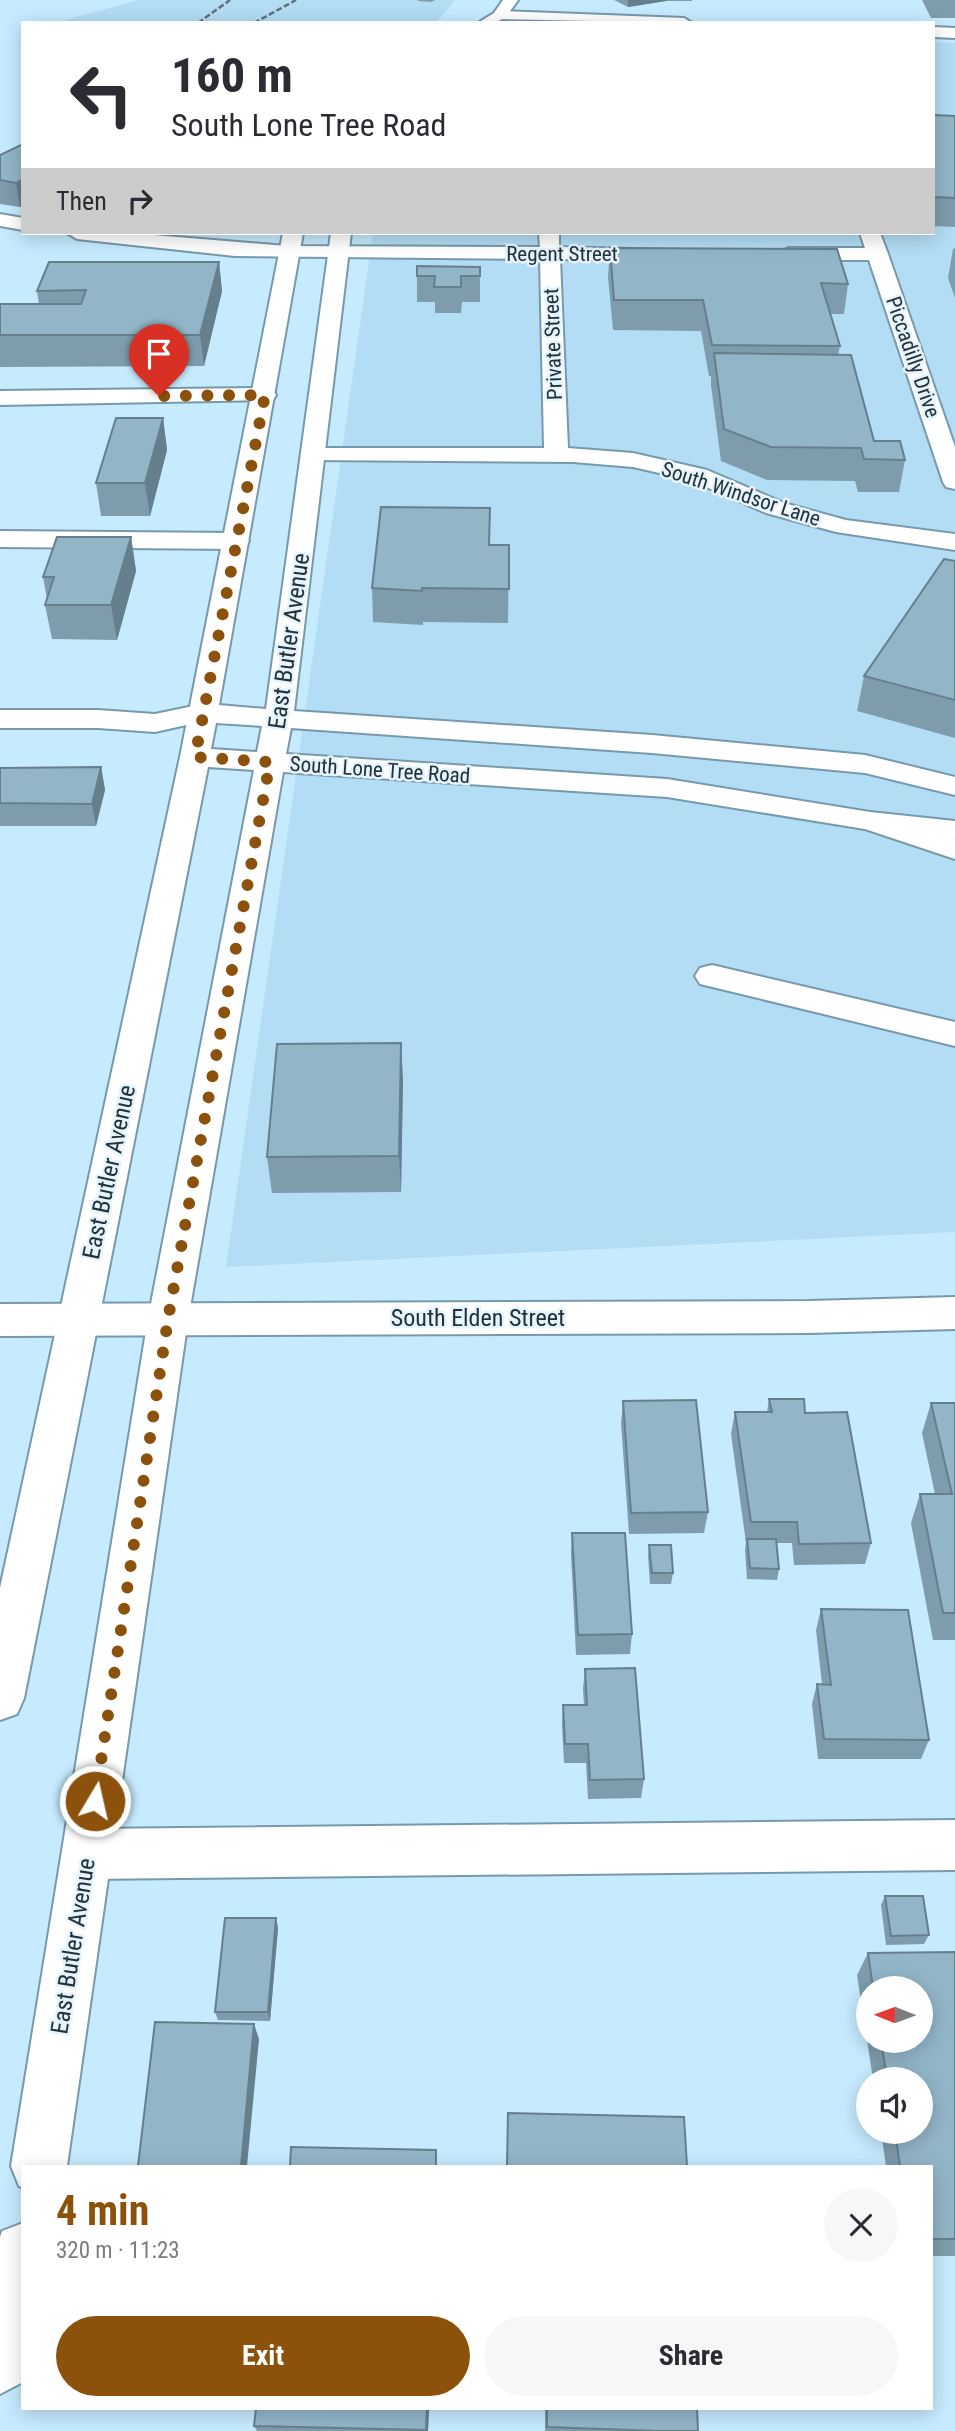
<!DOCTYPE html>
<html lang="en">
<head>
<meta charset="utf-8">
<style>
	:root { --surface:#fff; --page:#f7f7f7; --text:#2b2b33; --muted:#7c7c81; --accent:#8c520c }
	body { margin:0; font-family:"Roboto Condensed",sans-serif; background:var(--page); color:var(--text); height:100vh; display:flex; flex-direction:column; font-size:26px; white-space:nowrap }
	* { box-sizing:border-box; margin:0 }
	p { font-size:23px; color:var(--muted) }
	.icon { flex:none; width:38px; height:38px; fill:none; stroke:currentColor; stroke-width:2; stroke-linecap:round; stroke-linejoin:round }
	.map { position:relative; flex:1; overflow:hidden }
	.panel { position:absolute; left:21px; top:2165px; width:912px; height:245px; display:flex; flex-direction:column; background:var(--surface); border-radius:0px; box-shadow:0 4px 18px #0003 }
	.panel>* { flex:none }
	.hud { position:absolute; left:21px; top:21px; width:914px; height:214px; border-radius:0px; box-shadow:0 4px 18px #0003; background:#fff; color:var(--text); overflow:hidden }
	.needle { width:46px; rotate:271deg }
	.controls { position:absolute; left:856px; top:1976px; display:grid; gap:14px }
	.controls a { display:grid; place-items:center; width:77px; height:77px; border-radius:50%; background:var(--surface); box-shadow:0 4px 18px #0003; font-size:35px }
	.pin { position:absolute; display:grid; place-items:center; width:60px; height:60px; color:#fff; margin:-72px -30px; border-radius:50% 50% 50% 0; rotate:-45deg; box-shadow:0 0 7px #0007 }
	.pin .icon { rotate:45deg }
	.me { position:absolute; width:77px; margin:-38px; rotate:9deg; stroke-linejoin:round; filter:drop-shadow(0 0 5px #0008) }
	.turn { display:flex; align-items:center; gap:24px; height:147px; padding:0 35px; font-size:32px }
	.turn .icon { width:91px; height:91px; stroke-width:2.5 }
	.turn b { display:block; font-size:49px; line-height:60px }
	.then { display:flex; align-items:center; height:66px; padding:0 35px; background:#0003; gap:14px; font-size:26px }
	.round { display:grid; place-items:center; flex:none; width:74px; height:74px; border-radius:37px; background:var(--page) }
	.summary { display:flex; align-items:center; justify-content:space-between; height:119px; padding:0 35px }
	h1 { font-size:42px; font-weight:700; line-height:52px; color:var(--accent) }
	.button { display:flex; gap:14px; margin-top:auto; padding:14px 35px }
	.button a { flex:1; height:80px; border-radius:42px; background:var(--accent); color:#fff; font-size:28px; font-weight:700; line-height:80px; text-align:center }
	.button a+a { background:var(--page); color:var(--text) }
	.map>svg:first-child { display:block }
</style>
</head>
<body>
<div class="map">
<svg width="955" height="2431" viewBox="0 0 955 2431">
	<rect width="100%" height="100%" fill="#c6eafe"/>
	<path fill="#b2ddf5" d="M139,0H455L436,23H54Z
		M933,42L955,43V1232L226,1267L373,233H933Z"/>
	<g fill="none" stroke-linecap="round" stroke-linejoin="round">
		<defs>
			<path id="minor" d="M499,11L684,18L692,23L494,19V13Z
				M933,27L955,28V38L933,37Z
				M0,214L23,218V230L0,226Z
				M67,233H129L287,246L540,247L539,233H559V247L669,250L672,254L662,260L560,259L568,448L633,453L707,470L784,503L846,520L955,534V550L836,532L766,513L690,480L633,467L573,462L307,460L303,455L307,450L315,448H544L540,259L235,256L77,239Z
				M860,233H880L888,254L955,447V489L946,487L943,482L869,260H788L778,254L788,248H865Z
				M265,388L273,390L276,395L273,400L0,405V391Z
				M0,531L236,533L245,536L249,541L245,546L236,549L0,547Z
				M203,704L213,707L217,713L213,719L155,732L98,728H0V710H98L155,714Z
				M870,812L955,821V839L859,828L855,821L859,814Z
				M712,965L955,1022V1046L700,984L695,976L700,968Z
				M955,1297V1329L809,1333L0,1336V1304L809,1301Z
				M955,1820V1870L87,1879L69,1872L62,1854L69,1836L87,1829Z"/>
			<path id="major" d="M503,0H518C504,20 503,23 478,23L494,13Z
				M283,233H303L219,705L266,709L331,233H351L294,711L652,735L865,755L955,777V795L865,773L652,753L291,728L286,754L667,779L870,812L955,839V859L865,829L667,797L283,772L188,1319L67,2166H23V2188L19,2186L11,2166L148,1319L254,770L208,767L24,1698L17,1714L0,1720V1588L180,757ZM216,723L262,726L257,752L211,749Z
				M23,2223V2382L0,2394V2237L2,2231Z"/>
		</defs>
		<use href="#minor" stroke="#7799ac" stroke-width="4"/>
		<use href="#major" stroke="#7799ac" stroke-width="4"/>
		<use href="#minor" fill="#fff" fill-rule="evenodd"/>
		<use href="#major" fill="#fff" fill-rule="evenodd"/>
		<path stroke="#5d727e" stroke-width="2.5" stroke-dasharray="6 2.5" stroke-linecap="butt" d="M198,23L230,0
			M254,23L296,0"/>
	</g>
	<path fill="#7e9cac" fill-rule="evenodd" d="M418,0H435L431,2L418,1Z
		M614,0H692V1H666L628,7Z
		M922,0H955V18H931Z
		M933,115L955,116V227L933,226Z
		M23,144V206L20,207L0,204V155Z
		M610,248L848,284L844,314H830L840,346L838,355L874,441L905,460L899,492H858L855,481L767,480L721,461L711,385V376H709L701,331L613,330L608,277Z
		M955,248V298L948,278L953,249Z
		M219,262L222,291L204,366L0,367V304H39L37,291Z
		M480,267V302H462L461,313H435V302H417V276Z
		M163,418L167,450L150,516H101L96,483Z
		M131,537L136,571L117,640L52,639L45,605L47,599L43,577Z
		M490,545H509L508,623L423,622V625L373,622L372,588Z
		M955,561V738L857,711L864,676Z
		M101,767L105,790L96,826H0V768Z
		M403,1079L401,1192L272,1193L267,1157Z
		M769,1399L805,1413L871,1543L865,1564L794,1565L792,1543H777L779,1569L777,1580L747,1579L745,1550L746,1543L731,1434L735,1412H767Z
		M623,1401L708,1512L704,1533L629,1534L621,1423Z
		M931,1403H955V1640H933L911,1523L920,1494H935L922,1433Z
		M572,1533L632,1634L630,1654L576,1655L571,1554Z
		M649,1545L673,1573L671,1584H650L648,1556Z
		M821,1609L929,1740L921,1759H818L812,1704L817,1684H822L816,1630Z
		M585,1669L644,1779L641,1798L588,1799L586,1763H564L562,1725L563,1705H584L583,1689Z
		M885,1896L929,1935L924,1944L886,1945L881,1905Z
		M278,1928L270,2021L218,2020L215,2012Z
		M955,1952V2256H931V2166H886L881,2132H920V2079H873L857,1975L868,1953ZM868,1988H920V2040H868Z
		M256,2408H429L428,2431H257L254,2426Z
		M545,2408H697L698,2431H545Z"/>
	<path fill="#667f8c" d="M628,0H667L666,1L628,7Z
		M23,179V206L20,207L16,183Z
		M219,262L222,291L204,366L200,335Z
		M163,418L167,450L150,516L145,483Z
		M131,537L136,571L117,640L111,605Z
		M101,767L105,790L96,826L92,804Z
		M401,1043L403,1079L401,1192L399,1156Z
		M276,1918L278,1928L270,2021L268,2012Z
		M254,2024L259,2039L247,2166H241Z
		M427,2408H429L428,2431H426Z"/>
	<path fill="#92b5c8" stroke="#667f8c" stroke-width="2" d="M933,115L955,116V198L933,197Z
		M23,144V179L16,183L0,180V155Z
		M610,248L837,249L848,284L821,283L840,346L712,345L703,300H614Z
		M49,262H219L200,335H0V304H81L86,290L37,291Z
		M417,266L480,267V276H461V287H434L435,276H417Z
		M714,353L851,355L874,441H900L905,460L864,459L861,448L771,447L724,429Z
		M116,418H163L145,483H96Z
		M381,507L490,508L489,545H509V589L422,588V591L372,588Z
		M57,537H131L111,605H45L54,577H43Z
		M944,559L955,561V700L864,676Z
		M101,767L92,804L0,803V768Z
		M401,1043L399,1156L267,1157L277,1044Z
		M769,1399H804L805,1413L847,1412L871,1543L799,1544L797,1522H751L735,1412H772Z
		M696,1400L708,1512L631,1513L623,1401Z
		M931,1403H955V1613H943L920,1494H952Z
		M572,1533H625L632,1634L578,1635Z
		M747,1539H776L779,1569L750,1568Z
		M649,1545H671L673,1573H652Z
		M821,1609L908,1610L929,1740L824,1739L817,1684L831,1685Z
		M635,1668L644,1779L590,1780L588,1744H565L563,1705H587L585,1669Z
		M885,1896H923L929,1935L891,1936Z
		M225,1918H276L268,2012H215Z
		M955,1952V2239H931V2166H900L895,2132H920V2079H887L881,2040H920V1988H873L868,1953Z
		M155,2022L254,2024L241,2166H138Z
		M508,2113L684,2117L687,2166H507Z
		M291,2147L436,2150V2166H290Z
		M256,2408H427L426,2430L254,2426Z
		M547,2408H697L698,2431H659L547,2427Z"/>
	<g fill="none" stroke-linecap="round" stroke-linejoin="round">
		<path stroke="#8c520c" stroke-width="12" stroke-dasharray="0 21.6" d="M95,1801L168,1319L270,762L195,757L265,395L159,396"/>
	</g>
	<g text-anchor="middle" dominant-baseline="central" stroke-width="5" stroke-linejoin="round" paint-order="stroke">
		<g font-size="21" fill="#233138" stroke="#e5f3fc">
			<text x="562" y="254">Regent Street</text>
			<text transform="translate(553 344) rotate(-92)">Private Street</text>
			<text transform="translate(913 357) rotate(71)">Piccadilly Drive</text>
			<text transform="translate(741 494) rotate(18)">South Windsor Lane</text>
			<text transform="translate(380 770) rotate(4)">South Lone Tree Road</text>
		</g>
		<g font-size="24" fill="#233138" stroke="#e5f3fc">
			<text transform="translate(289 641) rotate(-82)">East Butler Avenue</text>
			<text transform="translate(109 1172) rotate(-78)">East Butler Avenue</text>
			<text x="478" y="1318">South Elden Street</text>
			<text transform="translate(73 1946) rotate(-81)">East Butler Avenue</text>
		</g>
	</g>
</svg>
<div class="controls">
<a><svg class="needle" viewBox="-14 -14 28 28"><path d="M0-13l5 13h-10z" fill="#e53935"/><path d="M0 13l5-13h-10z" fill="#7c7c81"/></svg></a>
<a><svg class="icon" aria-label="sound" viewBox="0 0 24 24"><path d="M4 9h4l5-4v14l-5-4H4zM17 9q2 3 0 6"/></svg></a>
</div>
<div class="pin" style="left:159px;top:396px;background:#d93025"><svg class="icon" aria-label="arrive" viewBox="0 0 24 24"><path d="M6 21V4h12l-3 4 3 4H6"/></svg></div>
<svg class="me" style="left:95px;top:1801px" viewBox="-20 -20 40 40"><circle r="17" fill="#8c520c" stroke="#fff" stroke-width="3"/><path d="M0-11L8 9 0 5-8 9z" fill="#fff"/></svg>
<div class="hud">
<div class="turn"><svg class="icon" aria-label="left" viewBox="0 0 24 24"><path d="M17 20v-9H6M10 6l-5 5 5 5"/></svg><div><b>160 m</b>South Lone Tree Road</div></div>
<div class="then">Then<svg class="icon" aria-label="right" viewBox="0 0 24 24"><path d="M7 20v-9h11M14 6l5 5-5 5"/></svg></div>
</div>
<section class="panel">
<div class="summary"><div><h1>4 min</h1><p>320 m · 11:23</p></div><a class="round"><svg class="icon" aria-label="close" viewBox="0 0 24 24"><path d="M6 6l12 12M18 6L6 18"/></svg></a></div>
<div class="button"><a>Exit</a><a>Share</a></div>
</section>
</div>
</body>
</html>
